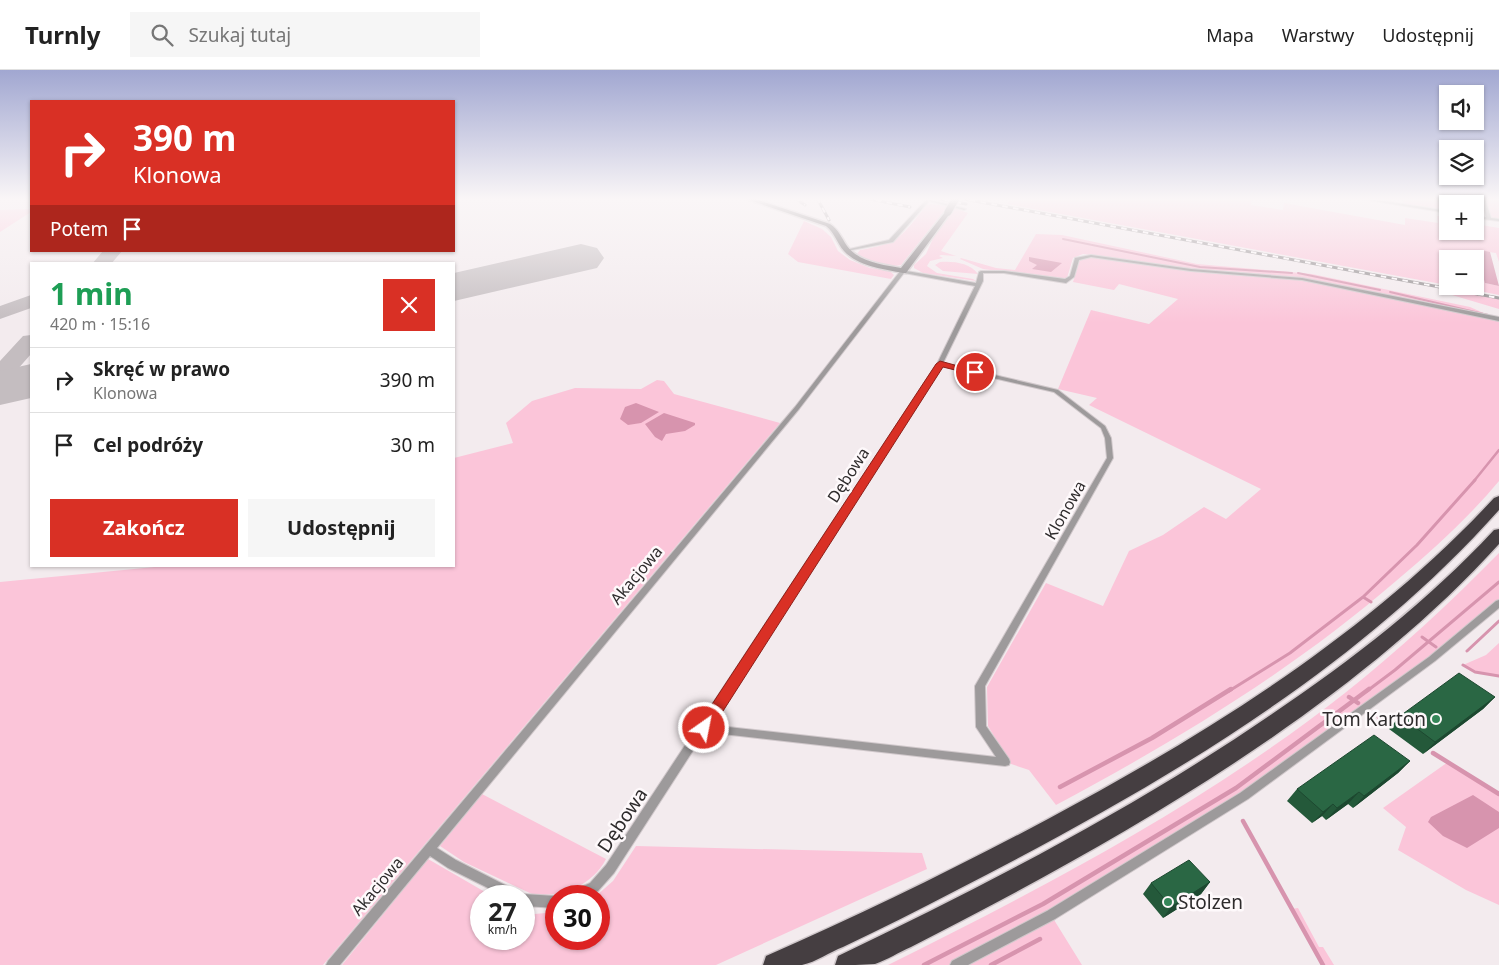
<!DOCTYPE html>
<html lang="pl">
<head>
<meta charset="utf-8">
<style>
	:root { --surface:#fff; --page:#f6f6f6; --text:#222; --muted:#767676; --line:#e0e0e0; --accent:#d93025 }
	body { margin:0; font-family:"Noto Sans",sans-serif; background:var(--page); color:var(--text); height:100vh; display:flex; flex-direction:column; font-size:19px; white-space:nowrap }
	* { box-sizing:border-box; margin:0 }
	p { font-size:16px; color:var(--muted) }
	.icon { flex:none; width:28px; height:28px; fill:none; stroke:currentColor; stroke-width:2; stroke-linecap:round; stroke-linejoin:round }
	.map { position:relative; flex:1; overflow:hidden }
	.panel { position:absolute; left:30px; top:192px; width:425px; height:305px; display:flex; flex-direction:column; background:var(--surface); border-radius:0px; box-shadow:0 1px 4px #0004 }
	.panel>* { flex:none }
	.banner { position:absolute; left:30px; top:30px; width:425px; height:152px; border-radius:0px; box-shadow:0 1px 4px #0004; background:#d93025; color:#fff; overflow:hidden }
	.buttons { position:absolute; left:1439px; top:15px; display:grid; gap:10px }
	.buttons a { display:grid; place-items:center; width:45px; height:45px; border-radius:0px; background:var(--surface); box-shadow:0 1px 4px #0004; font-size:25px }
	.speed { position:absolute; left:470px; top:815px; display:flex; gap:10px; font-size:25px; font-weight:700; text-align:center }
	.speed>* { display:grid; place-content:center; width:65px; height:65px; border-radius:50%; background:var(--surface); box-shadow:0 1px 4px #0004; line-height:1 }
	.speed small { font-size:12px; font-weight:400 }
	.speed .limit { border:8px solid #d22; background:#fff; color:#111 }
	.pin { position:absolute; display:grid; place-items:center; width:42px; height:42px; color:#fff; margin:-21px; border:2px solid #fff; border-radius:50%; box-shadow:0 1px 5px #0007 }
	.me { position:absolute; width:55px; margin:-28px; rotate:33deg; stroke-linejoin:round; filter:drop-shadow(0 0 4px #0008) }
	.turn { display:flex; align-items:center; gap:18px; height:105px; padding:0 20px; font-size:22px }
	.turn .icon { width:65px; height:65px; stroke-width:2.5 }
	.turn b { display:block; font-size:35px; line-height:42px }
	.then { display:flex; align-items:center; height:48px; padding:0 20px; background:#0003; gap:10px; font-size:19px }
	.round { display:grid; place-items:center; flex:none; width:52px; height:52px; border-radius:0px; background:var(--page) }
	.head { display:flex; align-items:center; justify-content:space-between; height:85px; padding:0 20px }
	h1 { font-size:30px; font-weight:700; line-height:38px; color:#1e9e55 }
	.button { display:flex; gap:10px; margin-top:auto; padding:10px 20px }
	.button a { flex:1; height:58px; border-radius:0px; background:var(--accent); color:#fff; font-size:20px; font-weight:700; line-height:58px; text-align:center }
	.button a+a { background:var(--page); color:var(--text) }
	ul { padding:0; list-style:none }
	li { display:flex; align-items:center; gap:15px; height:65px; padding:0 20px; border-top:1px solid var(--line) }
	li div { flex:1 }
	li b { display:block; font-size:19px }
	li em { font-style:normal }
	header { display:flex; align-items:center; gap:30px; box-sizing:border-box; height:70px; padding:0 25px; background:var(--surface); border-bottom:1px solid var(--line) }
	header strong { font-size:24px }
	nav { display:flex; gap:28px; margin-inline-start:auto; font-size:18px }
	.search { width:350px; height:45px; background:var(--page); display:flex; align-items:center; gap:12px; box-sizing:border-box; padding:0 18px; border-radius:0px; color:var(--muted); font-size:19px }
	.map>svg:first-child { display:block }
</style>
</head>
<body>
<header>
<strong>Turnly</strong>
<div class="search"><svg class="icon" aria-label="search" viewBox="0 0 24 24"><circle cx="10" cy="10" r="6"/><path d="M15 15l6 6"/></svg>Szukaj tutaj</div>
<nav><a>Mapa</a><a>Warstwy</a><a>Udostępnij</a></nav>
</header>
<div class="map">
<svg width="1499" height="895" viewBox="0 0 1499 895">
	<rect width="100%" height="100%" fill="#f3ebee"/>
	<path fill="#fbc5d9" d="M1012,128H1252L1251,135L1283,140L1284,133L1405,155V148L1438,153L1437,146L1447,147L1448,161H1475V154L1499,158V192L1496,183L1481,181L1485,213L1499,216V225L1455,216H1475V189H1448L1447,215L1007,134Z
		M1403,128H1499V149L1488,148L1485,136L1446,129L1447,141L1403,134Z
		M932,134L948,136L901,195C887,199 869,191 857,184L860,180C901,173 901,166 927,135Z
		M954,138L968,143L941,181L956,186L941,185L939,186L943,188L930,191L927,196L937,203L973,209L976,211L923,203L914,198V195L926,184L935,164Z
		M31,139V142L0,162V140Z
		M804,151L822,159L831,167L838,181L850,190L870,198L889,200L894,205L891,209L798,192L788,184Z
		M1036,164L1062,165L1197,194L1312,204L1470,237L1488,245L1298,207L1189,199L1083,184L1073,188L1067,208L1063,209L983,199L960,189L961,188L996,198L1015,200Z
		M1092,187L1195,202L1299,210L1499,250V411C1469,447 1433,480 1396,511C1293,600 1176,671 1056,735L1029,700L1005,692L1006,686L988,656L987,617L1046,513L1103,536L1129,481L1163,465L1204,437L1226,449L1261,419L1089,335L1097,328L1058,319L1091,240L1149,254L1178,229L1119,214L1114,220L1073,212L1080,189Z
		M940,192C954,191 970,193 978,204L943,201L935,195Z
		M1452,221L1499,229V239L1452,225Z
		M657,310L664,311L674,324L780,353L323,895H0V512L165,496H454V388L513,373L506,353L532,331L575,318L641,319Z
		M1499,483V533L1282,700L1051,845L1082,895H888C1047,816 1205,733 1345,623C1399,580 1450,533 1499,483Z
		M1499,573V606L1475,602L1463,595L1486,585Z
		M1448,692L1499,724V835L1466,820L1398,780L1406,757L1383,738Z
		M482,724L606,789C592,816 563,826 534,825L464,792L440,776Z
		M636,776L922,783L927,799L716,895H342L428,789L492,826H481V869H524V842L535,844L556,842V869H599V826H596L613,811Z
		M1298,838L1319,877H1323L1334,895H1323L1291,839Z"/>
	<path fill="#d794ae" d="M1481,180L1490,182L1499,216L1485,213L1477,185L1482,184Z
		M1029,187L1062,193L1051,202L1032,199L1037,195L1029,191Z
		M636,333L659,342L641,353L628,355L620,349L625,337Z
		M664,343L695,353V355L685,361L666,364L662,371L655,367L645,354Z
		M1473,725L1499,742V758L1467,778L1443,766L1428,752L1431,747Z"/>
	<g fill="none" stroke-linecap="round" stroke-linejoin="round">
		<path stroke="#d794ae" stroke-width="2" d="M1063,169L1200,197L1292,203
			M1298,203L1380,220
			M1390,222L1488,245"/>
		<path stroke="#d794ae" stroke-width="2.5" d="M1474,411L1499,380"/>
		<path stroke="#d794ae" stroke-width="3" d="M1371,532L1363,527L1417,475L1475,410
			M1422,567L1436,577
			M1467,581L1499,551
			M1463,595L1475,602L1499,606
			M1229,621L1290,583L1363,527
			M1367,621L1395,600L1499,512"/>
		<path stroke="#d794ae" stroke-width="4.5" d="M1349,627L1358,633
			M1379,647L1389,654
			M1433,683L1499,724
			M1060,717L1152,668L1231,619
			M1243,751L1323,895
			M924,895L1043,834L1236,718L1369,619
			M991,895L1040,869"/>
		<path fill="#c4bdc0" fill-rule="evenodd" d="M103,181H122L111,194H92Z
			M31,225V238L0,249V236Z
			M31,265V284L9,309L0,311V291L23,266Z"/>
		<path fill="#c4bdc0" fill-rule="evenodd" d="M581,174L597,178L604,188L597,198L454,231V203Z
			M31,294V328L0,335V301Z"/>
		<defs>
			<path id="street" d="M1355,128H1365L1448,141V143Z
				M1481,128H1485L1491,148L1499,149V151L1475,148V146L1486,147Z
				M927,129L966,139L964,140L929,131L893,172L847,181L845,180L889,170Z
				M1091,185L1191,199L1302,208L1499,247V251L1302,210L1191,201L1091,187L1079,190L1074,207L1066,213L1004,203H983V211L943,293L1058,320L1105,356L1111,368L1113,388L985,616L986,656L1009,689L1010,692L1009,695L1005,696L705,662L614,803L598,821L587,826H569L571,822L590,813L606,795L937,294L975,216L904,203L799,339L437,778L456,790L519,822L521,826L524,824L556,826V838L524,836V826H504L448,798L430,786L340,895H326L328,891L795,337L901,200L976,213L979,202L981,201H1004L1065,209L1070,206L1075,188ZM942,296L1054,322L1101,358L1105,368L1107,388L975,616L976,657L996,687L710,655Z
				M1499,530V538L1435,591L1248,729L1055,849L968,895H950L952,891L1047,841L1240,723L1429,587L1496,531Z"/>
			<path id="secondary" d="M743,128H752L830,154C839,160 841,167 847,176C859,192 883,195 901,198L946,141L951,142L906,203H903C884,199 859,197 844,181C837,173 835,163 826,156Z"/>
			<path id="highway" d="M1499,426V440C1351,606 1153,719 957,820C919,840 881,859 843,877C830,882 816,892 802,895C790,895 775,895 763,895L766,886C862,844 956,798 1048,749C1210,662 1368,564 1494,428Z
				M1499,459V474C1368,619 1175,737 1003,829C973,845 942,861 911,877C899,882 887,890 875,894C864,895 847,895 835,895L838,886C988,814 1135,738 1272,644C1352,590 1428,531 1494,460Z"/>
		</defs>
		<use href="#street" stroke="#d0c8cb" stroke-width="2"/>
		<use href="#secondary" stroke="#d0c8cb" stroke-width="3"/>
		<use href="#highway" stroke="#d0c8cb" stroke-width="3"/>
		<use href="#street" fill="#9d9a9b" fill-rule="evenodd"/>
		<use href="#secondary" fill="#777274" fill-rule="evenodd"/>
		<use href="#highway" fill="#453e41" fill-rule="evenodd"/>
		<defs>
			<path id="rail" d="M795,128L805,135
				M817,128L829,150
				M865,128L910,137
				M934,128L966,134
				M959,128L1499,228"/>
		</defs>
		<use href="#rail" stroke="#948f91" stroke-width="3"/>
		<use href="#rail" stroke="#fef9fb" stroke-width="2" stroke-dasharray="5.5" stroke-linecap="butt"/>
		<defs>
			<path id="secondary-bridge" d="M948,142L956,128"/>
		</defs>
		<use href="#secondary-bridge" stroke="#d0c8cb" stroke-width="9" stroke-linecap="butt"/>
		<use href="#secondary-bridge" stroke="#777274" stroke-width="7"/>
	</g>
	<path fill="#24593a" d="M1495,627L1483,639L1423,684L1389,659L1400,646Z
		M1410,691L1398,703L1353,738L1348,734L1326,750L1322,746L1312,753L1287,731L1297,719Z
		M1210,812L1201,824L1163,848L1143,824L1151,813Z"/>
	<path fill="#1d4830" d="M1495,627L1483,639L1423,684L1435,672Z
		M1410,691L1398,703L1353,738L1364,726Z
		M1359,722L1348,734L1326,750L1337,738Z
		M1333,734L1322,746L1312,753L1323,742Z
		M1210,812L1201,824L1163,848L1171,837Z"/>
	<path fill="#2a6744" stroke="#1d4830" d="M1459,603L1495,627L1435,672L1400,646Z
		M1374,665L1410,691L1364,726L1359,722L1337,738L1333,734L1323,742L1297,719Z
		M1189,790L1210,812L1171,837L1151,813Z"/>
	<linearGradient id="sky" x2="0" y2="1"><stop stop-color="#a1a7d1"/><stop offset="0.51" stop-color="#faf6f7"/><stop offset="1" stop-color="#faf6f7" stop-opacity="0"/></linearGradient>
	<rect width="1499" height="253" fill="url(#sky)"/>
	<path fill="#d93025" stroke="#8d1f18" d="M940,291L980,302L975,305L943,297L709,663L704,665L699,663L697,658L699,654L936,294Z"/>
	<g fill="#348658" stroke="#fef9fb" stroke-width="2">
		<circle cx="1436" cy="649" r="5"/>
		<circle cx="1168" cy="832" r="5"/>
	</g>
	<g text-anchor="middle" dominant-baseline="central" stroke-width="5" stroke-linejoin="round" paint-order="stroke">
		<g font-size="16" fill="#2e2b2c" stroke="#fef9fb">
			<text transform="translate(848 405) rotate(-57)">Dębowa</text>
			<text transform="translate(1065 440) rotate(-60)">Klonowa</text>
			<text transform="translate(636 505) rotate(-50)">Akacjowa</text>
			<text transform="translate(377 816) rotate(-50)">Akacjowa</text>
		</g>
		<g font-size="19" fill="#2e2b2c" stroke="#fef9fb" text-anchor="end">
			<text x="1426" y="649">Tom Karton</text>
			<text x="1178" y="832" text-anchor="start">Stolzen</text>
		</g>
		<g font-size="19" fill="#2e2b2c" stroke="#fef9fb">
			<text transform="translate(622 750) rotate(-56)">Dębowa</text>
		</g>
	</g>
</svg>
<div class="buttons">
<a><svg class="icon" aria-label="sound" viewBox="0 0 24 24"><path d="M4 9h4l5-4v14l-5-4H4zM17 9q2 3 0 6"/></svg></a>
<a><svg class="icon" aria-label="layers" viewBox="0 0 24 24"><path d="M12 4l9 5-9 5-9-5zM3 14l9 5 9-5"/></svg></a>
<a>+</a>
<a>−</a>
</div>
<div class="speed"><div>27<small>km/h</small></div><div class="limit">30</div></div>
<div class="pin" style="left:975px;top:302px;background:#d93025"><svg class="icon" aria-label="arrive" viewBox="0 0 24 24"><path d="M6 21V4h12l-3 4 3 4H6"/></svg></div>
<svg class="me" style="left:704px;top:658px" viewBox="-20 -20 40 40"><circle r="17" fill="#d93025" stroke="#fff" stroke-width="3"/><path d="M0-11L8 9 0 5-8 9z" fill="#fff"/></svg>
<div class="banner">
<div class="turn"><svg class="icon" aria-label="right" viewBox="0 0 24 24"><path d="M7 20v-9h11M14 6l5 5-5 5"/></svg><div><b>390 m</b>Klonowa</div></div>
<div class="then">Potem<svg class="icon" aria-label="arrive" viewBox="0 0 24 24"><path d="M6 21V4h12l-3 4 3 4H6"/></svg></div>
</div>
<section class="panel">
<div class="head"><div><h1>1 min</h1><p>420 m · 15:16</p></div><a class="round" style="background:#d93025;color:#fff"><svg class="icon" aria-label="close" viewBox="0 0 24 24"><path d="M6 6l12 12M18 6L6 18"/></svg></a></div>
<ul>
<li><svg class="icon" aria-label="right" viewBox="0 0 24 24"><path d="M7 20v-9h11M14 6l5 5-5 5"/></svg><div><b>Skręć w prawo</b><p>Klonowa</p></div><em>390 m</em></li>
<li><svg class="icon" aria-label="arrive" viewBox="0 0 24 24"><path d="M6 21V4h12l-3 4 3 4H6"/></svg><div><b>Cel podróży</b></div><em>30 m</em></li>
</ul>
<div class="button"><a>Zakończ</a><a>Udostępnij</a></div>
</section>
</div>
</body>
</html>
